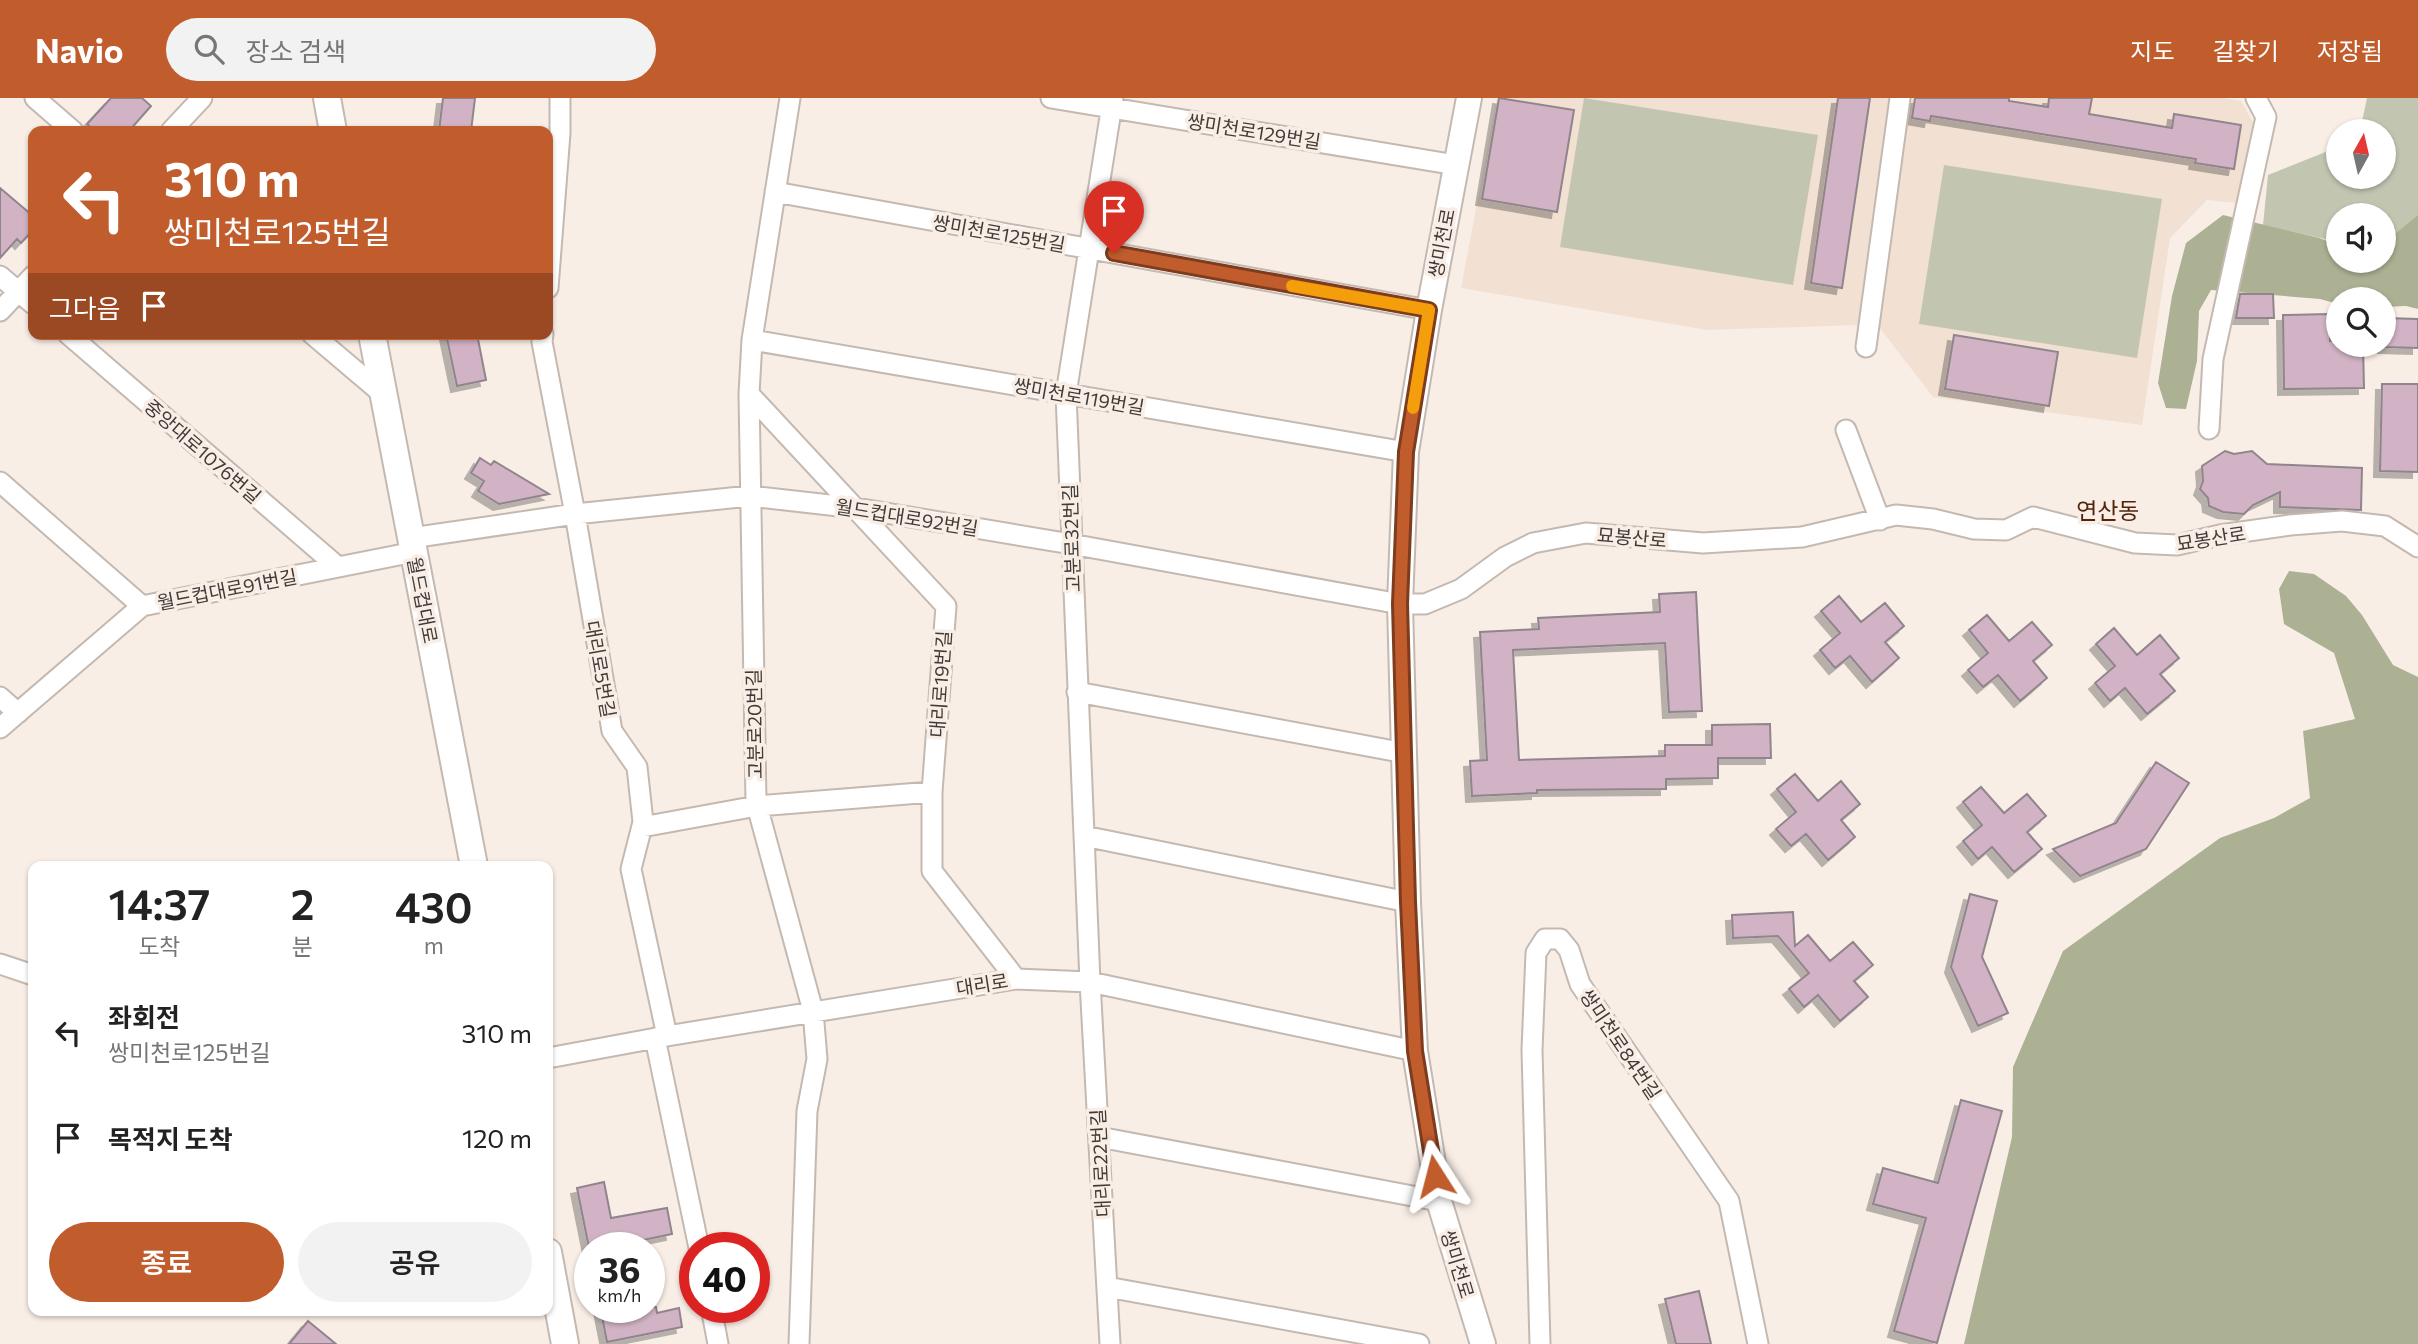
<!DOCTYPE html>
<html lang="ko">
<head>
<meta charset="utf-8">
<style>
	:root { --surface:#fff; --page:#f2f2f2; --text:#222; --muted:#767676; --accent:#c15c2c }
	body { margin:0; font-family:Commissioner,"Noto Sans KR",sans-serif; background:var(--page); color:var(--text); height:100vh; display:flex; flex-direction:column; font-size:26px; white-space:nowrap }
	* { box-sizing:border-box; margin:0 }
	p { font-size:23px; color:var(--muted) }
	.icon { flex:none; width:38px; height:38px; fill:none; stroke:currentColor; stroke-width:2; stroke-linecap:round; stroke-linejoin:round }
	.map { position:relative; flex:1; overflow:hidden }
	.details { position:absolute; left:28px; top:763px; width:525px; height:455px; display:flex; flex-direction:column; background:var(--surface); border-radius:14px; box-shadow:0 2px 5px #0004 }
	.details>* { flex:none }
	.top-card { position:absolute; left:28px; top:28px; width:525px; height:214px; border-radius:14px; box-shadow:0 2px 5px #0004; background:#c15c2c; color:#fff; overflow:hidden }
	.needle { width:46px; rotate:8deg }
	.buttons { position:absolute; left:2326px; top:21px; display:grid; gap:14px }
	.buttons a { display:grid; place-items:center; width:70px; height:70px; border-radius:50%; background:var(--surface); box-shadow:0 2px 5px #0004; font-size:35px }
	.speed { position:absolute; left:574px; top:1134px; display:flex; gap:14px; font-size:35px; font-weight:700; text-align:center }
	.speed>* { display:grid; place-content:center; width:91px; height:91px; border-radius:50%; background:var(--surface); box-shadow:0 2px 5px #0004; line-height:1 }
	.speed small { font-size:18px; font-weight:400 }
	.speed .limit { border:10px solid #d22; background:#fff; color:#111 }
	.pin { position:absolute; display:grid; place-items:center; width:60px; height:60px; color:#fff; margin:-72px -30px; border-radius:50% 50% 50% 0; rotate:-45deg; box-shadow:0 0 7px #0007 }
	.pin .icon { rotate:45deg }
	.me { position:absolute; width:77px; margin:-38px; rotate:351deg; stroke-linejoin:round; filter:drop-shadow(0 0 5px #0008) }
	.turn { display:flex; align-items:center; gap:24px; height:147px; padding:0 21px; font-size:32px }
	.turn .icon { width:91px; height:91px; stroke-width:2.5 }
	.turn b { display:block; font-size:49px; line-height:60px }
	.then { display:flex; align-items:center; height:66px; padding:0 21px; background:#0003; gap:14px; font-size:26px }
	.eta { display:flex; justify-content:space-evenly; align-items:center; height:119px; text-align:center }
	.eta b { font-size:42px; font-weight:600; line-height:49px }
	.primary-button { display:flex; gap:14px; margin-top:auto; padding:14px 21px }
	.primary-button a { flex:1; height:80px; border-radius:42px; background:var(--accent); color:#fff; font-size:28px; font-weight:600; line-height:80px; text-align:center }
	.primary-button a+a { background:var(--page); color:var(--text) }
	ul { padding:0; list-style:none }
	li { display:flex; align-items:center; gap:21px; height:105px; padding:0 21px }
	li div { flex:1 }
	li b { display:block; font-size:26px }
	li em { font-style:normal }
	header { display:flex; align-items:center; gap:42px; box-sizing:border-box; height:98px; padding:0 35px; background:var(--accent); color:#fff }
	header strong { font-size:33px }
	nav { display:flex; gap:38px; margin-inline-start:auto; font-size:24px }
	.search { width:490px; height:63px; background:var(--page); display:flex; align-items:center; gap:18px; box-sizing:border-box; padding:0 24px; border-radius:38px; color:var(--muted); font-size:26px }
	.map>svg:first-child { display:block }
</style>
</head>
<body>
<header>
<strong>Navio</strong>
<div class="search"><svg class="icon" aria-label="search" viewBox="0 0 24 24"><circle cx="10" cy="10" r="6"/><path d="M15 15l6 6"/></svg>장소 검색</div>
<nav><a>지도</a><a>길찾기</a><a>저장됨</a></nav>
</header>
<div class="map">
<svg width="2418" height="1246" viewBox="0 0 2418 1246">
	<defs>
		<filter id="shadow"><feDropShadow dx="-6" dy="6" stdDeviation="0" flood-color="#0004"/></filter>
	</defs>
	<rect width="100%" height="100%" fill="#f9eee6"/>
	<path fill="#f2e0d3" d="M1497,0H1890L1858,227L1707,232L1461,190Z
		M1910,0H2224L2241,3L2254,26L2236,105L2207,102L2170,140L2142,327L1933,299L1879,229Z"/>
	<path fill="#c2c6b1" d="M1584,0L1818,37L1793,187L1560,149Z
		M2367,0H2418V140L2384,154V117H2338V144L2263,127L2268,77L2338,49V79H2384V33H2360Z
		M1944,67L2162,101L2137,260L1919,226Z"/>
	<path fill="#acb194" d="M2223,117L2319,140L2338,147V163H2384V145L2418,117V211L2406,208L2384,209V201H2338V206L2320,201L2211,192L2199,213L2197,263L2186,311L2166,310L2158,285L2172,198L2186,145Z
		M2289,473L2314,476L2346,498L2362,517L2393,567L2418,579V1246H1964L2012,1039L2013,969L2063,853L2220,740L2274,720L2310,700L2303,633L2355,621L2334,555L2284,526L2279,491Z"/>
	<path fill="#d1b3c5" stroke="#90858c" stroke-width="2" filter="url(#shadow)" d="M111,0H142L151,8L129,33H94L87,26Z
		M443,0H475L471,33H439Z
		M1499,0L1574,12L1557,114L1482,101Z
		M1838,0H1870L1842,190L1811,185Z
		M1915,0H2009V3L2048,9L2049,0H2092L2089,16L2172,30L2174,16L2241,27L2234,71L2195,65L2196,61L1931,18L1930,23L1912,20Z
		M0,90L33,118V132L21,145L17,141L0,160Z
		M2240,196H2273L2274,220H2236Z
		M2330,216V243H2338V247H2363L2364,290L2284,291L2283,217Z
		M2384,220L2418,221V250L2384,249Z
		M446,236H477L486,282L457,288Z
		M1954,237L2058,254L2049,308L1945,291Z
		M2382,286H2418V374L2380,373Z
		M2225,353L2234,356L2252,353L2267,366L2362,370L2361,412L2280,409V394L2253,407L2244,416L2223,414L2209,408L2208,400L2200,391L2203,383L2202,368Z
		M480,360L491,367L494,363L549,396L499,406L478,393L484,383L471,375Z
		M1696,494L1702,613L1669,614L1665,545L1513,552L1519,662L1665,658V647H1712V627L1770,626L1771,660H1718V680L1666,681V691L1537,692V695L1472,698L1470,663L1487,662L1480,534L1539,531L1538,520L1660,514L1659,496Z
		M1839,498L1861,524L1885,505L1904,528L1885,544L1899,560L1872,584L1850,558L1835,570L1820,552L1840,535L1821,513Z
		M1987,517L2009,543L2032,524L2052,547L2033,563L2047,580L2020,603L1998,577L1983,589L1968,572L1988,555L1969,532Z
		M2114,530L2137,557L2160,537L2179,560L2160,576L2175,593L2147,616L2125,590L2110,603L2095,585L2115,568L2096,546Z
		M2156,664L2189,685L2146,751L2080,778L2053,751L2116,725Z
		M1795,676L1818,703L1841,683L1860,706L1841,722L1855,739L1828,762L1806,736L1791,748L1776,731L1796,714L1777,691Z
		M1981,689L2004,715L2027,696L2046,718L2027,734L2042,751L2014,774L1992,749L1978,761L1963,743L1982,727L1963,704Z
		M1970,796L1997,803L1982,859L2008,915L1978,928L1951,869Z
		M1793,814L1795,848L1808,837L1830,863L1853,844L1873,867L1854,883L1868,899L1840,923L1818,897L1804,909L1789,891L1809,875L1778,838L1733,840L1732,817Z
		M1961,1002L2002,1013L1937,1245L1894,1233L1926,1120L1873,1106L1883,1070L1938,1085Z
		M604,1084L611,1120L667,1110L672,1136L619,1147V1150H589L577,1090Z
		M1699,1193L1711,1246H1676L1665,1201Z
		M600,1209H656L657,1215L679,1210L682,1229L607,1244Z
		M308,1223L336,1246H289Z"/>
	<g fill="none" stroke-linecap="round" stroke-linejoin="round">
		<defs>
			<path id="minor" d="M35,0L73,33
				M790,0L752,242L749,296L756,704L813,913L817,961L807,1013L799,1246
				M1051,0L1456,67
				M171,33L202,0
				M775,94L1429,212
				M0,178L33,206
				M548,190L560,35V0
				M0,213L33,178
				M68,236L338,469
				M312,236L384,297
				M543,236L542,244L575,416L612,633L637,669L643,724L631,771L667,938
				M752,242L1406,354
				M1866,249L1900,0
				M749,296L946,508L932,694V773L1016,881
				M2209,331L2213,261L2266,19L2256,0
				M1846,332L1880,422
				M0,384L142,508
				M411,440L575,416L750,398L856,410L1071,446L1400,506H1425L1461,491L1505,459L1533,445L1586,435L1703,445L1802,439L1896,417L1933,421L1974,431L2006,432L2033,419L2135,445L2177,447L2220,437L2290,427L2342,423L2385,428L2418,449
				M1077,594L1405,655
				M0,599L18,615
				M0,630L142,508L414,454
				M642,729L757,708L932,694
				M1084,738L1408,804
				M0,866L33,877
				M655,940L699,1150
				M548,960L667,938L1016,881L1090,884L1415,953
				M1099,1039L1439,1103
				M1107,1189L1419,1246
				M711,1209L718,1246
				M1110,1246L1090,884L1066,296L1113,0
				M1540,1246L1532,952L1536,855L1545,841H1560L1569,852L1580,886L1729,1103L1758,1246"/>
			<path id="tertiary" d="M1469,0L1429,212L1406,354L1400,506L1408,804L1415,953L1439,1103L1483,1246"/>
			<path id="secondary" d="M327,0L333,33
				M372,236L474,768
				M548,1154L565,1246"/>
		</defs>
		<use href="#minor" stroke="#c4b9b1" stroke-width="23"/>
		<use href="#tertiary" stroke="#c4b9b1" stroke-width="28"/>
		<use href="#secondary" stroke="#c4b9b1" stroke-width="30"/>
		<use href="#minor" stroke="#fff" stroke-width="19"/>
		<use href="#tertiary" stroke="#fff" stroke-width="24"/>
		<use href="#secondary" stroke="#fff" stroke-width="26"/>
	</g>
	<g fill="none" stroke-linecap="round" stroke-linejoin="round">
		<defs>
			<path id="route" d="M1114,155L1429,212L1406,354L1400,506L1408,804L1415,953L1435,1078"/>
		</defs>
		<use href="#route" stroke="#7d3c1d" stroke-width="18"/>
		<use href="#route" stroke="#c15c2c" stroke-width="12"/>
		<path stroke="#f59e0b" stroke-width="12" d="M1292,188L1429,212L1413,310"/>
	</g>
	<g text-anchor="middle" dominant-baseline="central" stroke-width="7" stroke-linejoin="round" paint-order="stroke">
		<g font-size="19" fill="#403b38" stroke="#f9eee6">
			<text transform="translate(1254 33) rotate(9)">쌍미천로129번길</text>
			<text transform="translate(999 135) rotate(10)">쌍미천로125번길</text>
			<text transform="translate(1441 145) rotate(-79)">쌍미천로</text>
			<text transform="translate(1079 298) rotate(10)">쌍미천로119번길</text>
			<text transform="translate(203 353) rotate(41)">중앙대로1076번길</text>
			<text transform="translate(907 419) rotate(9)">월드컵대로92번길</text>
			<text transform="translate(1632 439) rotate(5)">묘봉산로</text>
			<text transform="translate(1071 440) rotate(-92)">고분로32번길</text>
			<text transform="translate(2211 440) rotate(-9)">묘봉산로</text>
			<text transform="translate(227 491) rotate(-11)">월드컵대로91번길</text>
			<text transform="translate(423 502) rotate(79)">월드컵대로</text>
			<text transform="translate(601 571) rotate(80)">대리로5번길</text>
			<text transform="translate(940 586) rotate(-86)">대리로19번길</text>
			<text transform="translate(754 626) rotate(-91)">고분로20번길</text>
			<text transform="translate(982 886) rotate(-9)">대리로</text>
			<text transform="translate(1621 946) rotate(56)">쌍미천로84번길</text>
			<text transform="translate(1100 1065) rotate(-93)">대리로22번길</text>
			<text transform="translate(1458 1166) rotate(73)">쌍미천로</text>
		</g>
		<g font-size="23" fill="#53230b" stroke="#f9eee6">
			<text x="2108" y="412">연산동</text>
		</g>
	</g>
</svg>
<div class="buttons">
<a><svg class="needle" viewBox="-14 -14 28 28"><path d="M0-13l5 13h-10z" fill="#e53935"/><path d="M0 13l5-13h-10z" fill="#767676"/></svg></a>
<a><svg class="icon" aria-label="sound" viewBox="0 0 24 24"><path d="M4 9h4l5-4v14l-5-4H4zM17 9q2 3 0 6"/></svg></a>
<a><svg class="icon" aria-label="search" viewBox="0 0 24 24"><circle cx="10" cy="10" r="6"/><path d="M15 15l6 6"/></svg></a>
</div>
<div class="speed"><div>36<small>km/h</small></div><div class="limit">40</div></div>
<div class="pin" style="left:1114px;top:155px;background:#d93025"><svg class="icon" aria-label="arrive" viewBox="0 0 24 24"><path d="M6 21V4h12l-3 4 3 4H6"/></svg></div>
<svg class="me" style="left:1435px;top:1078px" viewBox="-20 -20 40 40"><path d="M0-17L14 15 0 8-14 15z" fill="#c15c2c" stroke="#fff" stroke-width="4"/></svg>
<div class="top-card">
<div class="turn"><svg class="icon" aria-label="left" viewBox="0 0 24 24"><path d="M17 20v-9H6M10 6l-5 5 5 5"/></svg><div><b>310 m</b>쌍미천로125번길</div></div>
<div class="then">그다음<svg class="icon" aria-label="arrive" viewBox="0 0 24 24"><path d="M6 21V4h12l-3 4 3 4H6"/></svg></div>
</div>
<section class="details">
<div class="eta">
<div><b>14:37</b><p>도착</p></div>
<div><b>2</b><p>분</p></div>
<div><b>430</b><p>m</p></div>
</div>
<ul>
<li><svg class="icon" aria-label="left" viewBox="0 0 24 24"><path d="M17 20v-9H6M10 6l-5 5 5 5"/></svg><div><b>좌회전</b><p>쌍미천로125번길</p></div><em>310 m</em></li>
<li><svg class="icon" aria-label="arrive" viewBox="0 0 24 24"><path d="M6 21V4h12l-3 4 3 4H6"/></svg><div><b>목적지 도착</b></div><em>120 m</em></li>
</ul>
<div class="primary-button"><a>종료</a><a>공유</a></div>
</section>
</div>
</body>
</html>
